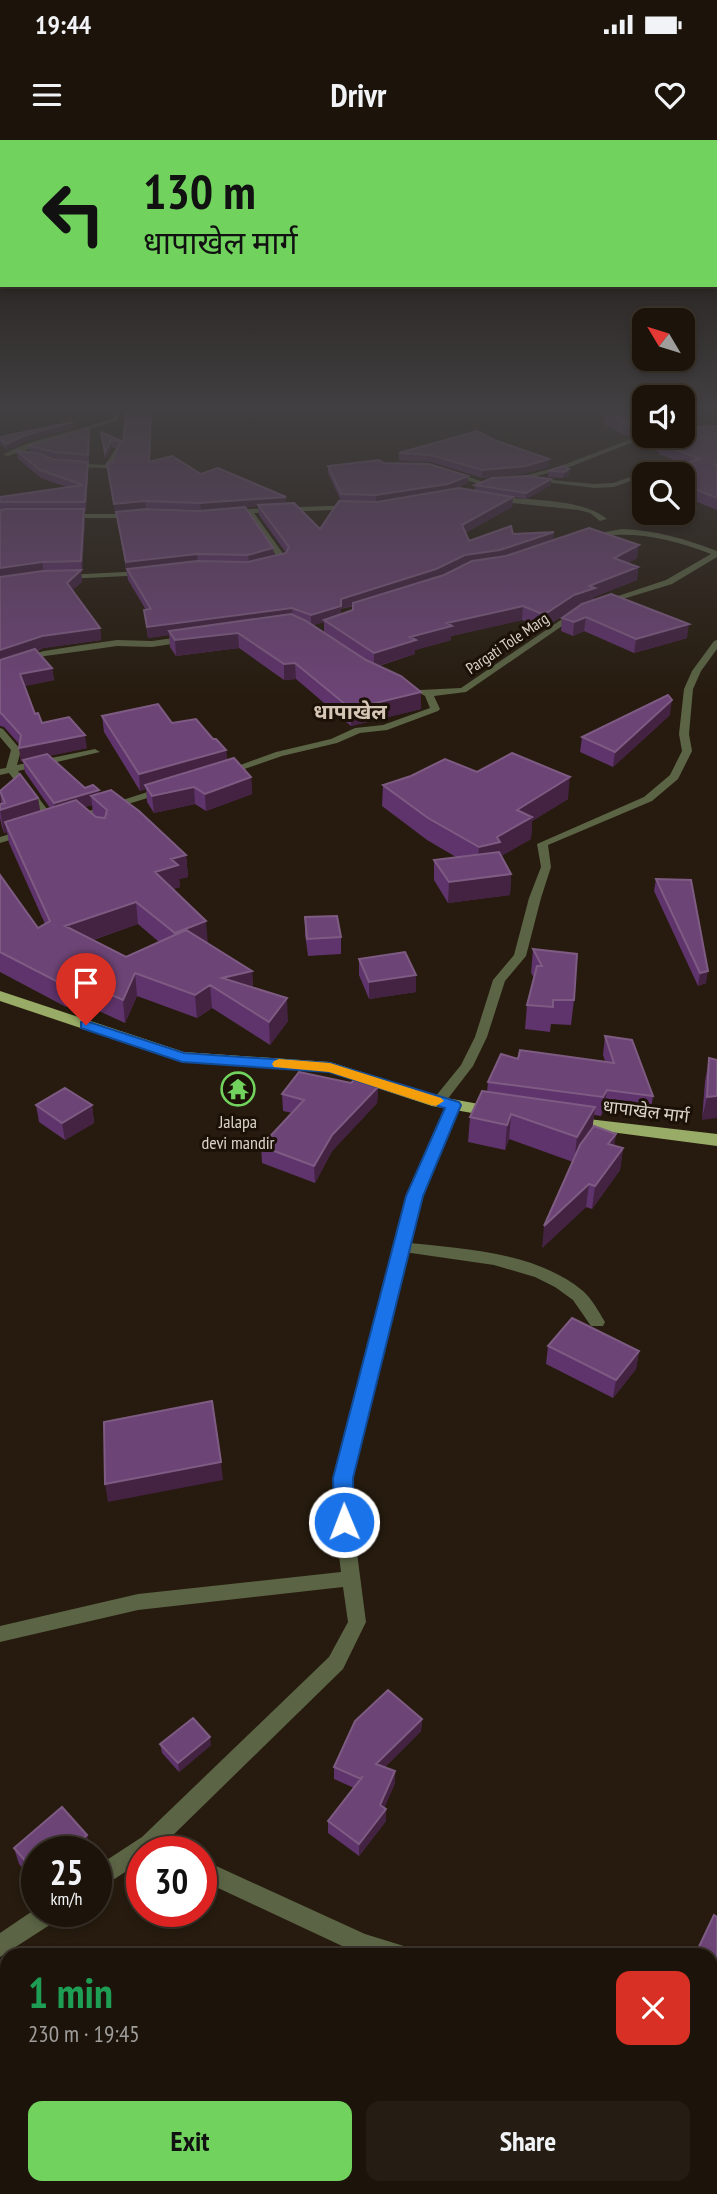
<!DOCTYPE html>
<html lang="en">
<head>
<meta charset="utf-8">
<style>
	:root { --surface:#1c140a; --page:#251d13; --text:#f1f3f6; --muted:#a09e9c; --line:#3a332b; --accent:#71d35e }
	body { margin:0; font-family:"PT Sans Narrow","Noto Sans Devanagari",sans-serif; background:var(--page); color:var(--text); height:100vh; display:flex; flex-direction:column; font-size:26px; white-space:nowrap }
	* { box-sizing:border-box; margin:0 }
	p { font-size:23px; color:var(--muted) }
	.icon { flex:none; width:38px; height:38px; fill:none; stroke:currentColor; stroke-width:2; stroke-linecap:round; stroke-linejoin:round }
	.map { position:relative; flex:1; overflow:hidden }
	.details { position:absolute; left:0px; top:1808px; width:718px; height:247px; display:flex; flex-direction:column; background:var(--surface); border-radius:21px 21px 0 0; box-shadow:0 4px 10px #0003,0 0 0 2px var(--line) }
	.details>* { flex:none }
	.hud { position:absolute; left:0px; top:0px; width:718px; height:147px; box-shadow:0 4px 10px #0003,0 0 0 2px var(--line); background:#71d35e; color:#111; overflow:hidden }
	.needle { width:46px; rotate:308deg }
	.fabs { position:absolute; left:632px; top:168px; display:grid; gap:14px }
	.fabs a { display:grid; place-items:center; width:63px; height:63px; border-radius:14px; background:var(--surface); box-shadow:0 4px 10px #0003,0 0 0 2px var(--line); font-size:35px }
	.speed { position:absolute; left:21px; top:1696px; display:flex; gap:14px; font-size:35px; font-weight:700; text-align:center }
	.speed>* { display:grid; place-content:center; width:91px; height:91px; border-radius:50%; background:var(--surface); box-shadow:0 4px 10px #0003,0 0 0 2px var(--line); line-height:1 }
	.speed small { font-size:18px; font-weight:400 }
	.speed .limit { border:10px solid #d22; background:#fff; color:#111 }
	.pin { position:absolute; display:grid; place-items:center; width:60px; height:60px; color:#fff; margin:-72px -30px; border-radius:50% 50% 50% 0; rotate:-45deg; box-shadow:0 0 7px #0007 }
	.pin .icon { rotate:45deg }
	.me { position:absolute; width:77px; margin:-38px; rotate:359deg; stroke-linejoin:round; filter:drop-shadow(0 0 5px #0008) }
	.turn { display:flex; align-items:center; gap:24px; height:147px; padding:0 28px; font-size:32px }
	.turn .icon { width:91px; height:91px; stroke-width:2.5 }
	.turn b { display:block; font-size:49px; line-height:60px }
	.round { display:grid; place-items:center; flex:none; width:74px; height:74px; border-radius:14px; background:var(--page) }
	.head { display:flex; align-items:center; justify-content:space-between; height:119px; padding:0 28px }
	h1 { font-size:42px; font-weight:800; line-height:52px; color:#1e9e55 }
	.action { display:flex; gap:14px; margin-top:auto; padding:14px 28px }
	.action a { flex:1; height:80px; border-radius:14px; background:var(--accent); color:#111; font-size:28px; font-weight:800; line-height:80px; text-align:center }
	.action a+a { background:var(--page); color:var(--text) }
	.status { display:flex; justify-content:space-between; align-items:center; height:49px; padding:0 35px; background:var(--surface); direction:ltr }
	.status svg { height:19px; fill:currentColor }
	header { display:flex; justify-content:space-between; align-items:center; height:91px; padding:0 28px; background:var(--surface); font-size:32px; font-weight:800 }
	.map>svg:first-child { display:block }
</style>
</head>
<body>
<div class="status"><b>19:44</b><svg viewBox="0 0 49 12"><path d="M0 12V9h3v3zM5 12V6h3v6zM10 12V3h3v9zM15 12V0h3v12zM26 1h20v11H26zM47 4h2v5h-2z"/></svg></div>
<header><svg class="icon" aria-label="menu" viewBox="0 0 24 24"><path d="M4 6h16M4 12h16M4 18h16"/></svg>Drivr<svg class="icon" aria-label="heart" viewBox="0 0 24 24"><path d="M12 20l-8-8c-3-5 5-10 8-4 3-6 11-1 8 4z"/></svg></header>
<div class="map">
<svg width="717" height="2054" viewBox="0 0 717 2054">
	<rect width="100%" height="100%" fill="#261b0e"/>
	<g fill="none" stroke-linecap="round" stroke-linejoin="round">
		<path fill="#5b6444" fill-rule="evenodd" d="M674,322L676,325L651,334H644V336L614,347L594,348L529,340L532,338L594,344L613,343Z
			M402,1102C461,1109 535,1111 583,1151C592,1159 599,1172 605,1182L603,1186H591L573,1160L555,1147L535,1137L494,1125L397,1111L395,1107L397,1103Z"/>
		<path fill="#5b6444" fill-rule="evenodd" d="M106,269H113L119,273L118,280L8,316L3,315C32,297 79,292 113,278L114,275Z
			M644,294L646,297L562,330L515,341L512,339L558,327Z
			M116,308L119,310L109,328L70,327L67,325L70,323L105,325Z
			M450,331L484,342L485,343L482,345L448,334Z
			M497,357C528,360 584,359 607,379L600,381L590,373L579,370L494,361Z
			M355,365L358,369L254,373L287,419L269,425L265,423L266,421L278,418L245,371L249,369Z
			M65,374H133L137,376L133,378H62L61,376Z
			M622,389C655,390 686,399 717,411V417L672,444L600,466V462L666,440L711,414C669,398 632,390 587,398L583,396Z
			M145,431H148V435L64,439L60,437L64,435Z
			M574,471L581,473L466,552L434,556L440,569L438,571L387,590L360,593L337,603L282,616L230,634L221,632L276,612L331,599L355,588L383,585L430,568L425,556L418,552L420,550L461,548Z
			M188,496L192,499L191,501L152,507L117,506L82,511L45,516L0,530V524L44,511L82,505L117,500L152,501Z
			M717,500V509L701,531L693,549L689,594L692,611L678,639L652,661L548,705L551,727L541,758L526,816L505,841L487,897L473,926L443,965H433L431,962L461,925L475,897L493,840L514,815L529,758L541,727L537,704L644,657L670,635L682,611L679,594L684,549L692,531L714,501Z
			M0,588L3,589L21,610L17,625L95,609L100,612L18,631L57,682V686H49L9,633L0,635V629L6,628L11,610L0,597Z
			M163,647L167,648V652L76,680H68L67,678Z
			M26,689L30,690V694L0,703V697Z
			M453,961L460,965L421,1056L352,1338L353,1382L366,1482L343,1529L166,1702L172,1705L175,1712H142V1721L96,1751V1727L142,1697L329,1517L348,1482L343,1447L138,1470L0,1502V1486L138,1454L341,1432L335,1382L334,1338L407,1056L446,965Z
			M201,1719L365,1794L407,1807L410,1815H362L355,1812L201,1740Z
			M37,1768V1771H62L59,1779L0,1817V1793Z
			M434,2048H458L460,2054H436Z
			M682,2048H710L712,2054H684Z"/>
		<path fill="#99ac67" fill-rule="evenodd" d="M0,851L184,912L330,922L441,957L495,967L503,972L495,977L432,966L328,932L182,922L0,861Z
			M571,977L717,994V1006L565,986L563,982Z"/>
	</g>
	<path fill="#5f336b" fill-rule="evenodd" d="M589,269H644V282L635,273H633L638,283L637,294L629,297L604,285L605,278Z
		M151,279L150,321L201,334L286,363L320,389L341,361L328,333V326L384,323L468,343L454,349L475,351V345L551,339V345L526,359L513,357L512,367L465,393L469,401L513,394L553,400L637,418L628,423L638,427L637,440L594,457V460L687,498L634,513L584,491L573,496L561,491L562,478L578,467L573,469L547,486L539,487L522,480L451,496V500L415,510V514L379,526L421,569L351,586L296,539L284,540L239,508L176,516L170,507L169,495L148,498L144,470H146L128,440L116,372L273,408L274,416L286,413L259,375L258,366L201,370L146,368L115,371L107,324L113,321L117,308H112L105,320L101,292L123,302ZM353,466V470L341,474V469ZM324,482V492L313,485Z
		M717,286V370L682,356V334H656L684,324L659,314V312L640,302L641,291L644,290V296H682L692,287Z
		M74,288L27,301L7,310L0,304V297Z
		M90,294L89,321L56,318L37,313L88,330L86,371H84L85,380L82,432H81L82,442L72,450L100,488L101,500L43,508L37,511L52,528L54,540L24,546L35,574L42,583L87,608L48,616L85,648L99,654L186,715L188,737L179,739L180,747L173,749L208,803L252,831L253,847L288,881L270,905L212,868L197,878L137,856L125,883L75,860L66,867L0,832V735L38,788L45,784L9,703L7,692L4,693L2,687L0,678V664H1L0,651L40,671L50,668L25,632L23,621L21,622L19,604L4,587L0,586V357L67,347L41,338L18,319L17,311L37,313L30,312L29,306ZM92,665L93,675L84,667ZM138,784L159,802L126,817L93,800Z
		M494,300L549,327L525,333L482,338L431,322L399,321V313Z
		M569,329V335L563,338L548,337V331Z
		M670,575L613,627L580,612L582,597Z
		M102,576L172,583L213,599L226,610L227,621L251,637L252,654L206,671L195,664L154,673L147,662L146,649L140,651L104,592Z
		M477,632L568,659L532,681L531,699L501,716L511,734L510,755L448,763L434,740V720L456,717L427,700L382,666L383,645Z
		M656,739L706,843L698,846L654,751Z
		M305,777L341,797V814L308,816L305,794Z
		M533,809L574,860L571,885L551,884L550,892L525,889L527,865L534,838L531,833Z
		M359,819L416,852L369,859L359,835Z
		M605,896L653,956L650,976L604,970L601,976L594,975L592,989L616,994L614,1006L623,1008L620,1030L592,1069L586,1067L542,1108L573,1022L509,999L505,1010L468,1002L470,977L487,952L488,942L518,919L605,921L603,915Z
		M709,918L717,920L702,980L705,941Z
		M351,943L378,947L377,963L332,1011L315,1043L262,1023L261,1006L292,973L283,971L282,954Z
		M36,965H92L94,983L65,1000L39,982Z
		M548,1206L639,1211L636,1229L613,1258L546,1224Z
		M422,1579L421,1591L385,1627L395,1643L384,1668L386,1669V1681L359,1716L328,1693V1681L354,1648L334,1639V1627Z
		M160,1604L211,1605L179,1632L162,1613Z
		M87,1695L91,1712H37V1745L19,1724L14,1708Z
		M717,1777V1848L710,1844V1815Z"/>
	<path fill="#432242" d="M694,278L692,289L682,290V279Z
		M73,282L74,288L27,301L7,310L6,304L26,295Z
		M638,283L637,294L629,297L630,286Z
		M111,301L112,308L105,320V313Z
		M549,319V327L525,333L482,338V330Z
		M88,322V330L86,371L85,362Z
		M569,329V335L563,338L564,332Z
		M468,336V343L447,351L376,362V355Z
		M551,339V345L526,359V353Z
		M286,357V364L201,370L200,363Z
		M513,357L512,367L461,395L462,385Z
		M145,361L146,368L115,371L114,364Z
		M84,369L85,380L82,432L81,421Z
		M554,392L553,402L341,469V476L324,480V482L311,486V475L341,459L465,415Z
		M639,405L637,418L613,431L614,418Z
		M273,408L274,416L249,423L248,415Z
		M197,414L198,422L126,431V422Z
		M42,422L44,433L0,439V428Z
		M638,427L637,440L594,457V462L573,469L547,486L548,472L574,455L589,446Z
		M81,430L82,442L68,454L67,443Z
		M523,466L522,480L451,496V500L415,510V514L374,527V513L447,483Z
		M292,468L293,478L169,491V495L148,498L147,487Z
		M586,477L584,491L573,496L574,482Z
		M689,484L687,498L634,513L636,499Z
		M100,488L101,500L43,508L0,523V510L42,496Z
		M238,493L239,508L176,516L175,500Z
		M295,523L296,539L284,540V524Z
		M52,528L54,540L21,547L20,534Z
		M421,552V569L351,586V569Z
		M672,560L670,575L613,627L615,612Z
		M85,595L87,608L21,622L19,608Z
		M226,610L227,626L145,645L146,649L140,651L139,634Z
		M251,637L252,654L206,671L205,654Z
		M570,637L568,659L532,681L531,699L477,730L479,707L497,697L517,670Z
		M194,647L195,664L154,673L152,656Z
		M99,650L100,662L91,656L92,665L56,676L54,663Z
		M38,658L42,681L5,682L7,692L4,693L0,670Z
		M186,715L188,737L179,739L180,747L157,754L155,732L171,719Z
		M511,734L510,755L448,763L449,742Z
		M136,762L138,784L68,808L65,786Z
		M206,781L208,804L177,816L175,793Z
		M252,831L253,853L222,838Z
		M708,831L706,843L698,846L700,833Z
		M135,833L137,856L125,883L123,860Z
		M416,835V852L369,859V842Z
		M71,837L75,860L66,867L62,844Z
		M210,845L212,868L197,878L195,855Z
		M287,858L288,881L270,905L269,882Z
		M378,947L377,963L332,1011L315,1043L314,1026L332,995Z
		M607,950L604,970L601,976L603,957Z
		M717,956V978L702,980L707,957Z
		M92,965L94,983L65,1000L62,983Z
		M595,967L592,992L574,1023L577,997Z
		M511,974L509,999L505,1010L507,985Z
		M616,994L613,1016L608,1004Z
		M623,1008L620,1030L592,1069L595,1046Z
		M589,1044L586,1067L542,1108L544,1086Z
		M639,1211L636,1229L613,1258L616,1240Z
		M221,1322L223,1340L108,1362L105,1344Z
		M422,1579L421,1591L376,1636V1624Z
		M210,1597L211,1605L179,1632L178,1623Z
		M395,1631V1643L380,1677V1665Z
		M386,1669V1681L359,1716V1704Z
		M87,1695L91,1712H68Z"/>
	<path fill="#6d4476" stroke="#7e5b83" stroke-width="2" d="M609,269H630L638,283L630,286L605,274L615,272Z
		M151,272L149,322L172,316L201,334L218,328L286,357L200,363L145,361L114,364L107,324L113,321L120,301H111L105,313L101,292L123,302L126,273Z
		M682,275L694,278L682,279Z
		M73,282L26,295L6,304L0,299V297Z
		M717,286V324H713L717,326V358L682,344V334H656L699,319L660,303L663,302L650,296H682V288Z
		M89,288L88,315L55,312L29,306Z
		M477,291L494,300L549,319L526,326L482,330L431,315L399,313Z
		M17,311L37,313L53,319L88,322L85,362H0V357L83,345L40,330Z
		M379,320L384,323L429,324L468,336L448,344L376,355L341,354L328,326Z
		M563,326L569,329L564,332L548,331Z
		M528,336L551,339L526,353L475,345L492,338Z
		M459,348L513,357L462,385L469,401L511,386L513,394L554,392L500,410L465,415L436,429L341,459V466L311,475L292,468L147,487L144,470L151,469L127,429L197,421L248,422L286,413L289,407L258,365L294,363L320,389L339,361L377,362Z
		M245,367L273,408L248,415L197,414L126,422L116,372L147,369L200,371Z
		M7,369H84L81,421L42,422L0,428V370Z
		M589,388L639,405L614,418L638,427L589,446L595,448L574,455L548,472L540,473L523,466L447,483L452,486L410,497L416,500L374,513L324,480L353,470V463L444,435L472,421L506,416Z
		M81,430L67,443L100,488L42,496L0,510V437L43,431Z
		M611,454L689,484L636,499L586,477L574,482L562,478L582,464Z
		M291,474L306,481L366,520L401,536L421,552L351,569L295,523L284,524L238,493L175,500L169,491Z
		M35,509L52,528L20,534L35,574L38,573L42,583L69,577L85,595L19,608L21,595L2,574L0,573V520Z
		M668,555L672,560L615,612L582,597Z
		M158,564L172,583L196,579L213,599H216L226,610L139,634L102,576Z
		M512,613L570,637L517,670L532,677L497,697L500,702L479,707L428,678L383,645L411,636L445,619L477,632Z
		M47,614L85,648L93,645L99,650L54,663L23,620Z
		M234,618L251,637L205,654L194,647L152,656L145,645Z
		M20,634L38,658L0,670V664L5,663L0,651Z
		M111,650L139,671L186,715L171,719L178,725L155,732L206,781L175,793L136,762L65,786L126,817L186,790L252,831L222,838L287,858L269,882L210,845L195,855L135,833L123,860L71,837L62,844L0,812V735L38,788L50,781L5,682L76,660L96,677L105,678L107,670L91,656Z
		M499,712L511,734L449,742L434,720Z
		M656,739L691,740L708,831L700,833Z
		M337,776L341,797L307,799L305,777Z
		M533,809L577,814L574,860H553V867L527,865L537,826H542Z
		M405,812L416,835L369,842L359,819Z
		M605,896L632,900L653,956L607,950L603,957L488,942L501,914L518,919L520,910L614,923Z
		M709,918L717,920V956L707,957Z
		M299,932L351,943L355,939L378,947L332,995L314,1026L261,1006L304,960L282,954Z
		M65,948L92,965L62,983L36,965Z
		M482,951L595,967L577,997L511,974L507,985L470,977Z
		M594,986L616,994L608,1004L623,1008L595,1046L589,1044L544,1086L580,1005Z
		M572,1178L639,1211L616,1240L548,1206Z
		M212,1261L221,1322L105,1344L104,1282Z
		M388,1550L422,1579L376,1624L395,1631L380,1665L386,1669L359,1704L328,1681L363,1636L361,1639L334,1627L355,1581Z
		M193,1578L210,1597L178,1623L160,1604Z
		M62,1667L87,1695L68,1712H37V1734L14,1708Z
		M714,1775L717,1777V1829L710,1825V1815H695Z
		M132,2048H185L187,2054H135Z
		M281,2048H370L373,2054H283Z"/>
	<linearGradient id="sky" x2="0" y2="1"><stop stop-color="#150f08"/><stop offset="0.48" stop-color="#413f41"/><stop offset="1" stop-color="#413f41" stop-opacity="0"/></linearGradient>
	<rect width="717" height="557" fill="url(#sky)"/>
	<path fill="#1a73e8" stroke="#114b97" stroke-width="2" d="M86,881L184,913L330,923L459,962L461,965L423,1056L353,1338L354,1382L351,1388L344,1390L337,1388L334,1382L333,1338L406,1056L445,968L329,932L182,922L81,888V882Z"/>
	<path fill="#f59e0b" d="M279,919L330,923L441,958L444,961L436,966L431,965L329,932L274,927L272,924L274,921Z"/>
	<defs>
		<symbol id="temple-ring" viewBox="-11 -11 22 22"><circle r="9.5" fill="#1c1106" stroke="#71d35e" stroke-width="1.5"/><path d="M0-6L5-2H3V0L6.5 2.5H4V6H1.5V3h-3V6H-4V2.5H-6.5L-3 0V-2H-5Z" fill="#71d35e"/></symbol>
	</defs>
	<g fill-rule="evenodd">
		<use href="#temple-ring" x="219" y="930" width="38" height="38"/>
	</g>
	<g text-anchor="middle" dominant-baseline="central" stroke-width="6" stroke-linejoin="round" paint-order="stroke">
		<g font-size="16" fill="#dbd3cb" stroke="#1c1106">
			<text transform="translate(507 503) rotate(-34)">Pargati Tole Marg</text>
		</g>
		<g font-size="18" fill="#dbd3cb" stroke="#1c1106">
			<text transform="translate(646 971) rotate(7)">धापाखेल मार्ग</text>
		</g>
		<g font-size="18" fill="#dbd3cb" stroke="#1c1106">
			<text x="238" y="981">Jalapa<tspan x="238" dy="21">devi mandir</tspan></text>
		</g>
		<g font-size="21" font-weight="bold" fill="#d6c6b6" stroke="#1c1106">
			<text x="350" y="571">धापाखेल</text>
		</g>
	</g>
</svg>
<div class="fabs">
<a><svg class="needle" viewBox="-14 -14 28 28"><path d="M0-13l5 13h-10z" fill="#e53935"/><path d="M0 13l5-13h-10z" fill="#a09e9c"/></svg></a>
<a><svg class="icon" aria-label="sound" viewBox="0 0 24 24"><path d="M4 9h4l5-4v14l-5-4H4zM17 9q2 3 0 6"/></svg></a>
<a><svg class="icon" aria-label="search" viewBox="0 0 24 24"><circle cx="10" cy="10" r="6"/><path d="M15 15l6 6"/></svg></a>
</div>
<div class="speed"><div>25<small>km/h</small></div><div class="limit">30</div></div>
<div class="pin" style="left:86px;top:885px;background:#d93025"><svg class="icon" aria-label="arrive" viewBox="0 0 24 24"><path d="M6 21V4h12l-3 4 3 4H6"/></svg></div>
<svg class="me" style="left:344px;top:1382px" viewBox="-20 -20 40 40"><circle r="17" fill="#1a73e8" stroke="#fff" stroke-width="3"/><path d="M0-11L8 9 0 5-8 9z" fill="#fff"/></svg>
<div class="hud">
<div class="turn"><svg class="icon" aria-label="left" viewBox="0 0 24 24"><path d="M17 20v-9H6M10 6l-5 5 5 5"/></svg><div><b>130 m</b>धापाखेल मार्ग</div></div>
</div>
<section class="details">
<div class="head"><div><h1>1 min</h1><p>230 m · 19:45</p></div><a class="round" style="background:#d93025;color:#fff"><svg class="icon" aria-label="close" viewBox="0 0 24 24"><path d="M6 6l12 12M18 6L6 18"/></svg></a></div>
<div class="action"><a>Exit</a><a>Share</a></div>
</section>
</div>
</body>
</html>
